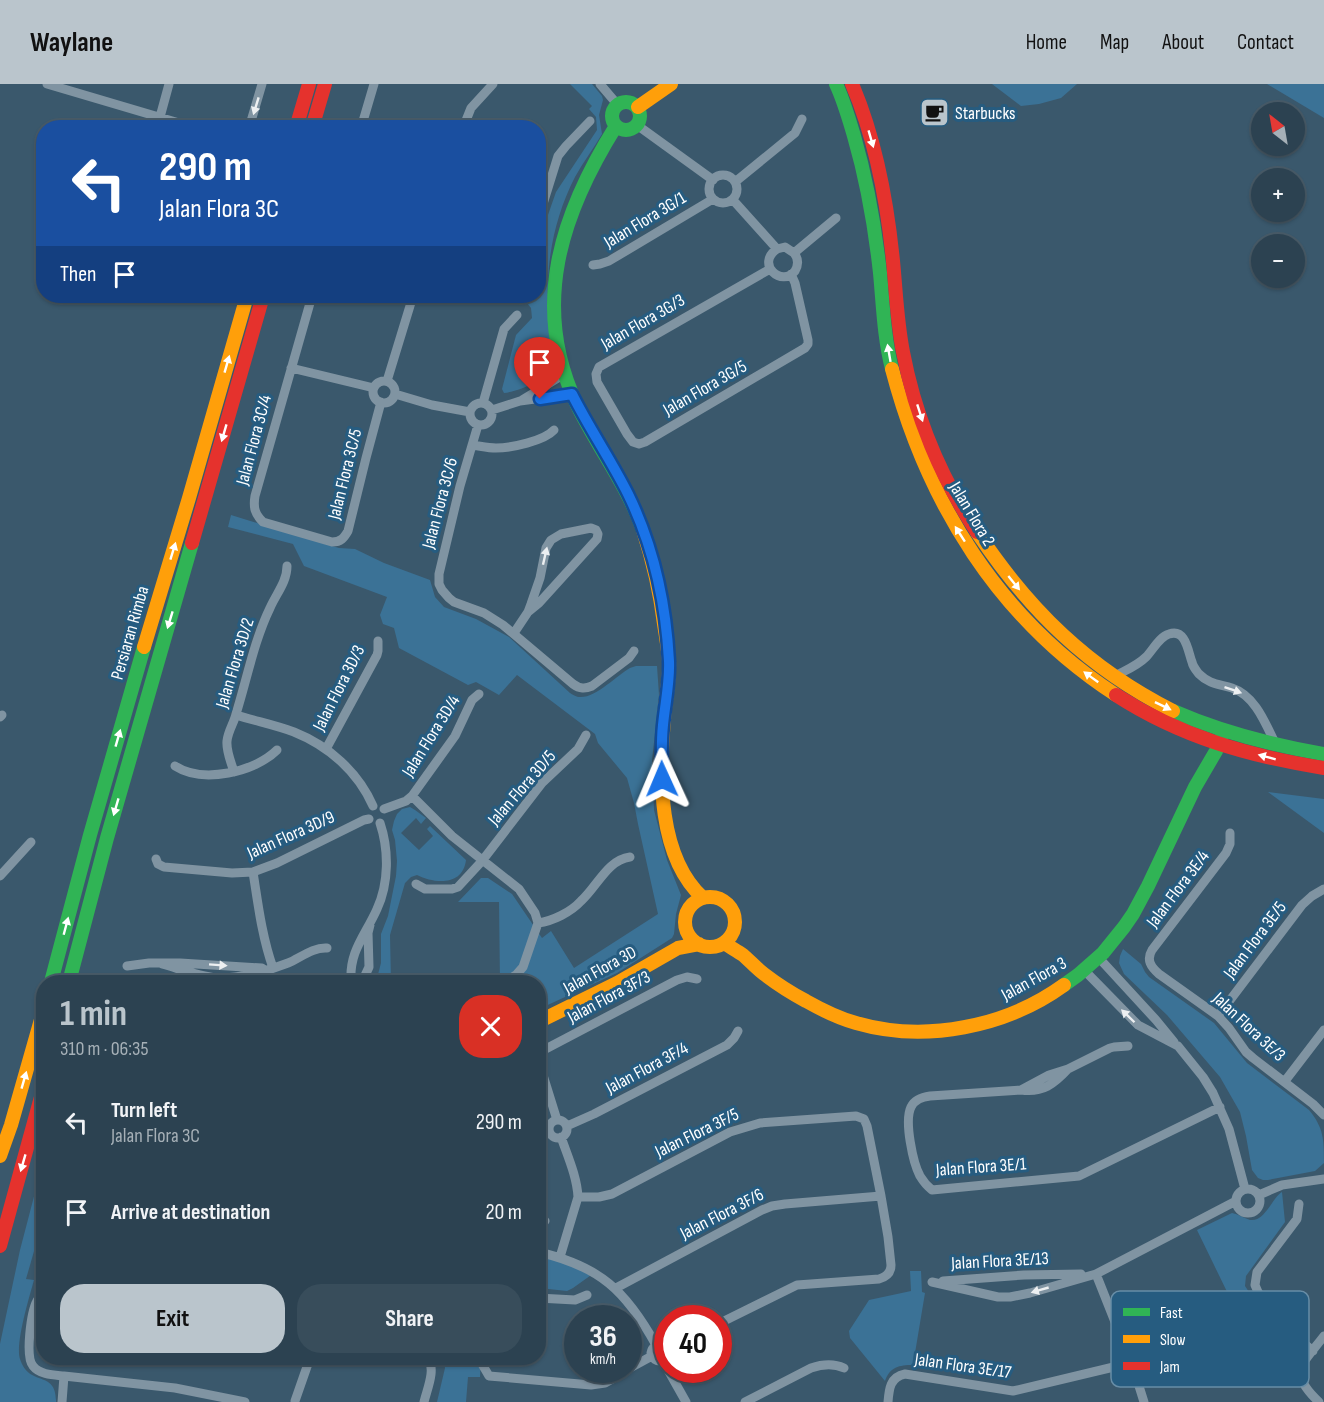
<!DOCTYPE html>
<html lang="en">
<head>
<meta charset="utf-8">
<style>
	:root { --surface:#2c4251; --page:#384d5b; --text:#f1f3f6; --muted:#a6b0b7; --line:#485b68; --accent:#bac5cc }
	body { margin:0; font-family:"Sofia Sans Condensed",sans-serif; background:var(--page); color:var(--text); height:100vh; display:flex; flex-direction:column; font-size:22px; white-space:nowrap }
	* { box-sizing:border-box; margin:0 }
	p { font-size:20px; color:var(--muted) }
	.icon { flex:none; width:33px; height:33px; fill:none; stroke:currentColor; stroke-width:2; stroke-linecap:round; stroke-linejoin:round }
	.map { position:relative; flex:1; overflow:hidden }
	.side { position:absolute; left:36px; top:891px; width:510px; height:390px; display:flex; flex-direction:column; background:var(--surface); border-radius:24px; box-shadow:0 2px 4px #0004,0 0 0 2px var(--line) }
	.side>* { flex:none }
	.hud { position:absolute; left:36px; top:36px; width:510px; height:183px; border-radius:24px; box-shadow:0 2px 4px #0004,0 0 0 2px var(--line); background:#1a4fa0; color:#fff; overflow:hidden }
	.needle { width:39px; rotate:329deg }
	.controls { position:absolute; left:1251px; top:18px; display:grid; gap:12px }
	.controls a { display:grid; place-items:center; width:54px; height:54px; border-radius:50%; background:var(--surface); box-shadow:0 2px 4px #0004,0 0 0 2px var(--line); font-size:30px }
	.speed { position:absolute; left:564px; top:1221px; display:flex; gap:12px; font-size:30px; font-weight:700; text-align:center }
	.speed>* { display:grid; place-content:center; width:78px; height:78px; border-radius:50%; background:var(--surface); box-shadow:0 2px 4px #0004,0 0 0 2px var(--line); line-height:1 }
	.speed small { font-size:15px; font-weight:400 }
	.speed .limit { border:9px solid #d22; background:#fff; color:#111 }
	.pin { position:absolute; display:grid; place-items:center; width:51px; height:51px; color:#fff; margin:-62px -26px; border-radius:50% 50% 50% 0; rotate:-45deg; box-shadow:0 0 6px #0007 }
	.pin .icon { rotate:45deg }
	.me { position:absolute; width:66px; margin:-33px; rotate:359deg; stroke-linejoin:round; filter:drop-shadow(0 0 4px #0008) }
	.turn { display:flex; align-items:center; gap:21px; height:126px; padding:0 24px; font-size:27px }
	.turn .icon { width:78px; height:78px; stroke-width:2.5 }
	.turn b { display:block; font-size:42px; line-height:51px }
	.then { display:flex; align-items:center; height:57px; padding:0 24px; background:#0003; gap:12px; font-size:22px }
	.round { display:grid; place-items:center; flex:none; width:63px; height:63px; border-radius:24px; background:var(--page) }
	.head { display:flex; align-items:center; justify-content:space-between; height:102px; padding:0 24px }
	h1 { font-size:36px; font-weight:700; line-height:45px; color:var(--accent) }
	.button { display:flex; gap:12px; margin-top:auto; padding:12px 24px }
	.button a { flex:1; height:69px; border-radius:24px; background:var(--accent); color:#111; font-size:24px; font-weight:700; line-height:69px; text-align:center }
	.button a+a { background:var(--page); color:var(--text) }
	ul { padding:0; list-style:none }
	li { display:flex; align-items:center; gap:18px; height:90px; padding:0 24px }
	li div { flex:1 }
	li b { display:block; font-size:22px }
	li em { font-style:normal }
	header { display:flex; align-items:center; gap:36px; box-sizing:border-box; height:84px; padding:0 30px; background:var(--accent); color:#111 }
	header strong { font-size:28px }
	nav { display:flex; gap:33px; margin-inline-start:auto; font-size:21px }
	.map>svg:first-child { display:block }
</style>
</head>
<body>
<header>
<strong>Waylane</strong>
<nav><a>Home</a><a>Map</a><a>About</a><a>Contact</a></nav>
</header>
<div class="map">
<svg width="1324" height="1318" viewBox="0 0 1324 1318">
	<rect width="100%" height="100%" fill="#3a586c"/>
	<path fill="#3b7296" d="M570,0H592L602,12L603,16L599,31L602,50C594,64 583,78 575,93C555,132 546,176 548,220C549,239 554,260 557,280C550,295 520,307 504,309L502,305L516,251L532,234L531,224L527,219L529,217L515,212H538L539,155L542,148L556,108L597,46L596,33L589,25L592,22Z
		M992,0H1077L1061,14L1039,20L1021,22Z
		M1267,0H1324V34Z
		M231,431L322,459L339,464L355,465L384,479L430,496L435,513L444,523L476,535L509,553L570,609C573,611 577,613 579,613C595,615 617,591 630,584L636,582H657L659,611L652,677L654,726L667,776L681,811L676,830L674,850L672,854L617,889L539,925L538,898H500L499,818H458L481,794H488L512,810L542,854L551,847L574,884L658,830L638,740L634,719L627,694L598,659L595,650L517,591L499,611L476,598L468,601L399,564L394,544L383,540L380,531L387,513L304,482L293,460L228,443Z
		M1268,708L1324,715V749Z
		M410,723L415,726L426,734L421,740L416,734L401,749L419,766L433,752L427,745L430,742L466,776C463,802 435,800 417,791L411,793L405,799L390,851L391,898H376L381,879V850L388,832L396,792L397,777L395,756L392,746L394,737L397,730L402,725Z
		M1123,865L1141,880L1145,888L1149,893L1214,939L1247,979L1309,1026C1324,1044 1324,1056 1324,1079L1315,1087L1268,1096H1263L1258,1094L1252,1086L1246,1052L1240,1028L1220,993L1167,931L1124,890L1119,879L1120,872Z
		M43,1078V1136L26,1195L34,1196C29,1214 15,1260 20,1275C29,1304 57,1285 56,1318H0V1260L20,1166Z
		M1282,1108L1285,1138L1246,1192L1245,1202L1249,1208L1232,1218L1197,1146L1232,1129C1238,1130 1244,1134 1250,1136C1265,1138 1272,1114 1282,1108Z
		M538,1171L594,1189L573,1204L567,1207L539,1204Z
		M910,1187H921L922,1208L925,1209L913,1281C899,1281 890,1283 885,1297L850,1254L849,1247L869,1216L911,1207Z
		M443,1274H481L480,1293H468L466,1318H437L445,1284Z"/>
	<g fill="none" stroke-linecap="round" stroke-linejoin="round">
		<path stroke="#8094a2" stroke-width="9" d="M47,0L196,44
			M600,0L617,20
			M160,33L169,0
			M637,41L713,96
			M249,44L262,0
			M361,44L374,0
			M463,44L471,24L493,0
			M709 105a14 14 0 1 1 28 0a14 14 0 1 1-28 0Z
			M735,98L795,49L802,35
			M733,116L777,165L785,163L794,169C798,174 799,180 795,187C782,204 755,180 777,165
			M538,136L558,72L566,62L590,37
			M794,169L836,134
			M593,181L600,180L609,177L713,115
			M770,185L599,283L596,290L597,298L627,350L633,358L639,360L645,358L805,264L808,260V256L795,199L791,190
			M312,212L255,412C253,424 255,430 263,438L332,458C341,458 344,454 348,447L366,374L381,318
			M291,284L374,304
			M387,297L413,212
			M373 308a11 11 0 1 1 22 0a11 11 0 1 1-22 0Z
			M395,310L432,321L470,328
			M522,316L558,294L564,287
			M470 330a11 11 0 1 1 22 0a11 11 0 1 1-22 0Z
			M483,319L504,245L517,231
			M492,326L520,317L572,310
			M478,341L460,402L439,490V500L442,506L449,514L454,518L484,529L503,541L573,600C580,605 585,605 592,602L629,574L634,567
			M472,361C480,362 488,364 496,364C511,364 544,357 554,346
			M514,549L528,528L531,520L540,494L546,464L551,456L561,450L591,444L596,446L598,450L597,455L539,519L528,528
			M1115,592C1126,586 1137,582 1146,573C1153,566 1159,553 1169,550C1186,544 1188,568 1192,578C1193,583 1196,586 1199,590C1209,600 1219,600 1232,604C1256,612 1266,641 1276,661
			M236,631C255,637 275,641 294,648C329,662 358,688 373,722
			M0,633L2,631
			M326,665L377,571L378,567V557
			M175,682C203,700 255,688 277,666
			M234,688C231,678 226,667 227,657C228,647 234,639 236,630C247,595 254,557 270,524C276,510 287,498 287,482
			M412,712L455,652L472,616L479,610
			M384,725L406,717L412,712L452,752L519,805L535,829L538,839
			M1230,749V760L1226,769L1152,866C1146,876 1151,883 1159,890L1218,932L1229,944L1246,968L1253,974L1313,1020L1324,1031
			M156,775L158,780L164,783L232,789L253,788L277,779L364,736L369,735
			M253,788C258,820 262,853 273,884
			M0,792L31,758
			M416,800L425,805H452L458,803L482,777L542,699L578,665L586,651
			M538,839C553,837 571,828 581,817C597,803 607,776 630,773
			M1099,874L1156,936L1174,958
			M162,880C180,885 198,892 216,894C238,895 268,887 288,879C300,874 313,863 327,864
			M127,882L149,879H180L262,884
			M1085,887L1138,941L1178,962L1203,993L1213,1009L1229,1045L1245,1105
			M351,898C349,867 365,852 377,825C389,799 389,766 380,739
			M362,898L369,883L368,849L370,841
			M504,898L516,891L523,883L538,839
			M1218,932L1302,821L1312,812L1324,805
			M538,969L677,896L687,893L697,895
			M538,975L557,1036
			M1068,985C1054,1000 1043,1009 1021,1006L930,1012C922,1013 915,1015 911,1023C904,1037 913,1079 920,1092C923,1097 927,1102 932,1106L1079,1092L1220,1023
			M1285,997L1324,946
			M1021,1006L1049,991L1068,985L1110,964L1114,963L1128,962
			M549 1045a9 9 0 1 1 18 0a9 9 0 1 1-18 0Z
			M567,1042L594,1030L727,961L734,954L738,947
			M1236 1117a12 12 0 1 1 24 0a12 12 0 1 1-24 0Z
			M1259,1111L1282,1101L1324,1095
			M578,1113H599L612,1110L730,1048L760,1039L856,1032L864,1035L867,1042L881,1112
			M1299,1120L1297,1135L1257,1188L1255,1201L1258,1208L1276,1236L1313,1267
			M538,1135L545,1137
			M538,1168C600,1182 626,1207 656,1261
			M560,1173L578,1113C577,1093 568,1073 561,1053
			M1096,1190L1127,1268
			M943,1197L1024,1191L1081,1190
			M932,1198L998,1213H1010L1030,1209L1096,1190L1236,1117
			M616,1204L762,1126L772,1122L785,1120L881,1112L888,1153L891,1181C891,1189 886,1193 879,1195L797,1201L718,1240
			M44,1211C39,1213 39,1213 37,1217C31,1228 25,1273 33,1282C40,1291 54,1291 64,1292L175,1304L245,1318
			M538,1214L575,1216L587,1211
			M668,1265L663,1261C656,1260 652,1263 651,1269C653,1276 657,1278 664,1277L668,1273
			M1121 1277a10 10 0 1 1 20 0a10 10 0 1 1-20 0Z
			M1140,1273L1168,1259L1222,1239L1230,1231
			M482,1274V1280L489,1292L591,1301L605,1299L628,1286
			M628,1285L652,1272
			M668,1286L686,1318
			M1134,1286L1144,1318
			M295,1317L310,1274
			M62,1318L64,1292
			M424,1318C427,1305 436,1286 428,1274
			M745,1318L811,1284C823,1280 833,1279 844,1284
			M888,1318C889,1305 890,1293 905,1290L1013,1307L1122,1281
			M1319,1318C1287,1288 1302,1281 1324,1252"/>
		<path stroke="#30b455" stroke-width="14" d="M836,0C844,17 849,35 854,52C867,97 875,143 880,189C883,221 884,254 892,285
			M612 32a14 14 0 1 1 28 0a14 14 0 1 1-28 0Z
			M616,42C561,130 530,222 577,321C598,364 627,401 643,446
			M1173,627C1221,648 1271,661 1324,670
			M51,898L90,751L144,563
			M69,898L107,754L192,459
			M1064,901L1078,891L1103,869L1124,843L1133,830L1148,802L1195,703L1216,667L1221,654"/>
		<path stroke="#ff9f0a" stroke-width="14" d="M638,23L671,0
			M892,285C927,419 999,535 1116,611
			M643,446C653,477 660,508 664,540C666,552 668,564 669,577C670,596 665,616 664,636C659,693 658,773 703,814
			M977,448C1029,526 1088,584 1173,627
			M144,563L189,414L247,212
			M685 838a25 25 0 1 1 50 0a25 25 0 1 1-50 0Z
			M724,859C730,863 737,867 743,871C750,877 756,884 764,890C777,900 791,909 806,917C822,926 838,934 856,939C925,959 1006,943 1064,901
			M538,938L617,899L678,864L699,860
			M0,1072L11,1041L44,925"/>
		<path stroke="#e5322d" stroke-width="14" d="M852,0C876,56 887,116 893,177C896,207 897,238 903,268C915,331 941,394 977,448
			M296,44L309,0
			M312,44L325,0
			M192,459L263,212
			M1116,611C1181,653 1249,672 1324,684
			M0,1162L44,1002"/>
	</g>
	<defs><path id="oneway-solid" d="M-6-.8H1V-3.2L6.5 0L1 3.2V.8H-6Z" transform="scale(1.5)"/></defs>
	<g fill="#eceff1">
		<use href="#oneway-solid" transform="translate(256 22) rotate(107)"/>
		<use href="#oneway-solid" transform="translate(545 472) rotate(-77)"/>
		<use href="#oneway-solid" transform="translate(1233 606) rotate(19)"/>
		<use href="#oneway-solid" transform="translate(218 881) rotate(4)"/>
		<use href="#oneway-solid" transform="translate(1128 932) rotate(-136)"/>
		<use href="#oneway-solid" transform="translate(1040 1206) rotate(164)"/>
	</g>
	<g fill="#fff">
		<use href="#oneway-solid" transform="translate(871 55) rotate(74)"/>
		<use href="#oneway-solid" transform="translate(889 269) rotate(-100)"/>
		<use href="#oneway-solid" transform="translate(227 280) rotate(-74)"/>
		<use href="#oneway-solid" transform="translate(920 329) rotate(72)"/>
		<use href="#oneway-solid" transform="translate(224 349) rotate(106)"/>
		<use href="#oneway-solid" transform="translate(960 450) rotate(-123)"/>
		<use href="#oneway-solid" transform="translate(173 467) rotate(-73)"/>
		<use href="#oneway-solid" transform="translate(1014 499) rotate(51)"/>
		<use href="#oneway-solid" transform="translate(170 536) rotate(107)"/>
		<use href="#oneway-solid" transform="translate(1091 593) rotate(-144)"/>
		<use href="#oneway-solid" transform="translate(1163 622) rotate(26)"/>
		<use href="#oneway-solid" transform="translate(118 654) rotate(-74)"/>
		<use href="#oneway-solid" transform="translate(1267 673) rotate(-165)"/>
		<use href="#oneway-solid" transform="translate(116 723) rotate(106)"/>
		<use href="#oneway-solid" transform="translate(66 842) rotate(-75)"/>
		<use href="#oneway-solid" transform="translate(24 996) rotate(-74)"/>
		<use href="#oneway-solid" transform="translate(23 1079) rotate(106)"/>
	</g>
	<g fill="none" stroke-linecap="round" stroke-linejoin="round">
		<defs>
			<path id="route" d="M540,315L572,310C589,344 611,376 628,410C653,461 666,520 669,577C670,598 665,620 663,641C661,659 662,677 662,695"/>
		</defs>
		<use href="#route" stroke="#114b97" stroke-width="15"/>
		<use href="#route" stroke="#1a73e8" stroke-width="10"/>
	</g>
	<defs>
		<symbol id="cafe-square" viewBox="-11 -11 22 22"><rect x="-9" y="-9" width="18" height="18" rx="4" fill="#bac5cc" stroke="#265c80"/><path d="M-5.5-4.5H6V0H3Q3 3.5 0 3.5H-2.5Q-5.5 3.5-5.5 0ZM3-3.2v2h1.7v-2ZM-6 4.5H4V6H-6Z" fill="#111"/></symbol>
	</defs>
	<g fill-rule="evenodd">
		<use href="#cafe-square" x="918" y="12" width="33" height="33"/>
	</g>
	<g text-anchor="middle" dominant-baseline="central" stroke-width="6" stroke-linejoin="round" paint-order="stroke">
		<g font-size="18" fill="#fff" stroke="#265c80" text-anchor="start">
			<text x="955" y="29">Starbucks</text>
		</g>
		<g font-size="18" fill="#fff" stroke="#265c80">
			<text transform="translate(645 136) rotate(-31)">Jalan Flora 3G/1</text>
			<text transform="translate(643 238) rotate(-30)">Jalan Flora 3G/3</text>
			<text transform="translate(705 304) rotate(-30)">Jalan Flora 3G/5</text>
			<text transform="translate(254 356) rotate(-75)">Jalan Flora 3C/4</text>
			<text transform="translate(345 390) rotate(-76)">Jalan Flora 3C/5</text>
			<text transform="translate(440 419) rotate(-75)">Jalan Flora 3C/6</text>
			<text transform="translate(972 430) rotate(59)">Jalan Flora 2</text>
			<text transform="translate(130 549) rotate(-74)">Persiaran Rimba</text>
			<text transform="translate(235 579) rotate(-73)">Jalan Flora 3D/2</text>
			<text transform="translate(339 604) rotate(-63)">Jalan Flora 3D/3</text>
			<text transform="translate(431 652) rotate(-58)">Jalan Flora 3D/4</text>
			<text transform="translate(522 704) rotate(-49)">Jalan Flora 3D/5</text>
			<text transform="translate(291 751) rotate(-24)">Jalan Flora 3D/9</text>
			<text transform="translate(1178 805) rotate(-53)">Jalan Flora 3E/4</text>
			<text transform="translate(1255 856) rotate(-53)">Jalan Flora 3E/5</text>
			<text transform="translate(600 886) rotate(-29)">Jalan Flora 3D</text>
			<text transform="translate(1034 895) rotate(-29)">Jalan Flora 3</text>
			<text transform="translate(609 913) rotate(-28)">Jalan Flora 3F/3</text>
			<text transform="translate(1249 943) rotate(43)">Jalan Flora 3E/3</text>
			<text transform="translate(647 984) rotate(-28)">Jalan Flora 3F/4</text>
			<text transform="translate(697 1049) rotate(-26)">Jalan Flora 3F/5</text>
			<text transform="translate(981 1083) rotate(-4)">Jalan Flora 3E/1</text>
			<text transform="translate(722 1130) rotate(-27)">Jalan Flora 3F/6</text>
			<text transform="translate(1000 1177) rotate(-3)">Jalan Flora 3E/13</text>
			<text transform="translate(963 1282) rotate(8)">Jalan Flora 3E/17</text>
		</g>
	</g>
	<rect x="1111" y="1207" width="198" height="96" rx="9" fill="#265c80" stroke="#678da6" stroke-width="1.5"/>
	<rect x="1123" y="1224" width="27" height="8" fill="#30b455"/>
	<rect x="1123" y="1251" width="27" height="8" fill="#ff9f0a"/>
	<rect x="1123" y="1278" width="27" height="8" fill="#e5322d"/>
	<g font-size="16" fill="#fff">
		<text x="1160" y="1234">Fast</text>
		<text x="1160" y="1261">Slow</text>
		<text x="1160" y="1288">Jam</text>
	</g>
</svg>
<div class="controls">
<a><svg class="needle" viewBox="-14 -14 28 28"><path d="M0-13l5 13h-10z" fill="#e53935"/><path d="M0 13l5-13h-10z" fill="#a6b0b7"/></svg></a>
<a>+</a>
<a>−</a>
</div>
<div class="speed"><div>36<small>km/h</small></div><div class="limit">40</div></div>
<div class="pin" style="left:540px;top:315px;background:#d93025"><svg class="icon" aria-label="arrive" viewBox="0 0 24 24"><path d="M6 21V4h12l-3 4 3 4H6"/></svg></div>
<svg class="me" style="left:662px;top:695px" viewBox="-20 -20 40 40"><path d="M0-17L14 15 0 8-14 15z" fill="#1a73e8" stroke="#fff" stroke-width="4"/></svg>
<div class="hud">
<div class="turn"><svg class="icon" aria-label="left" viewBox="0 0 24 24"><path d="M17 20v-9H6M10 6l-5 5 5 5"/></svg><div><b>290 m</b>Jalan Flora 3C</div></div>
<div class="then">Then<svg class="icon" aria-label="arrive" viewBox="0 0 24 24"><path d="M6 21V4h12l-3 4 3 4H6"/></svg></div>
</div>
<section class="side">
<div class="head"><div><h1>1 min</h1><p>310 m · 06:35</p></div><a class="round" style="background:#d93025;color:#fff"><svg class="icon" aria-label="close" viewBox="0 0 24 24"><path d="M6 6l12 12M18 6L6 18"/></svg></a></div>
<ul>
<li><svg class="icon" aria-label="left" viewBox="0 0 24 24"><path d="M17 20v-9H6M10 6l-5 5 5 5"/></svg><div><b>Turn left</b><p>Jalan Flora 3C</p></div><em>290 m</em></li>
<li><svg class="icon" aria-label="arrive" viewBox="0 0 24 24"><path d="M6 21V4h12l-3 4 3 4H6"/></svg><div><b>Arrive at destination</b></div><em>20 m</em></li>
</ul>
<div class="button"><a>Exit</a><a>Share</a></div>
</section>
</div>
</body>
</html>
